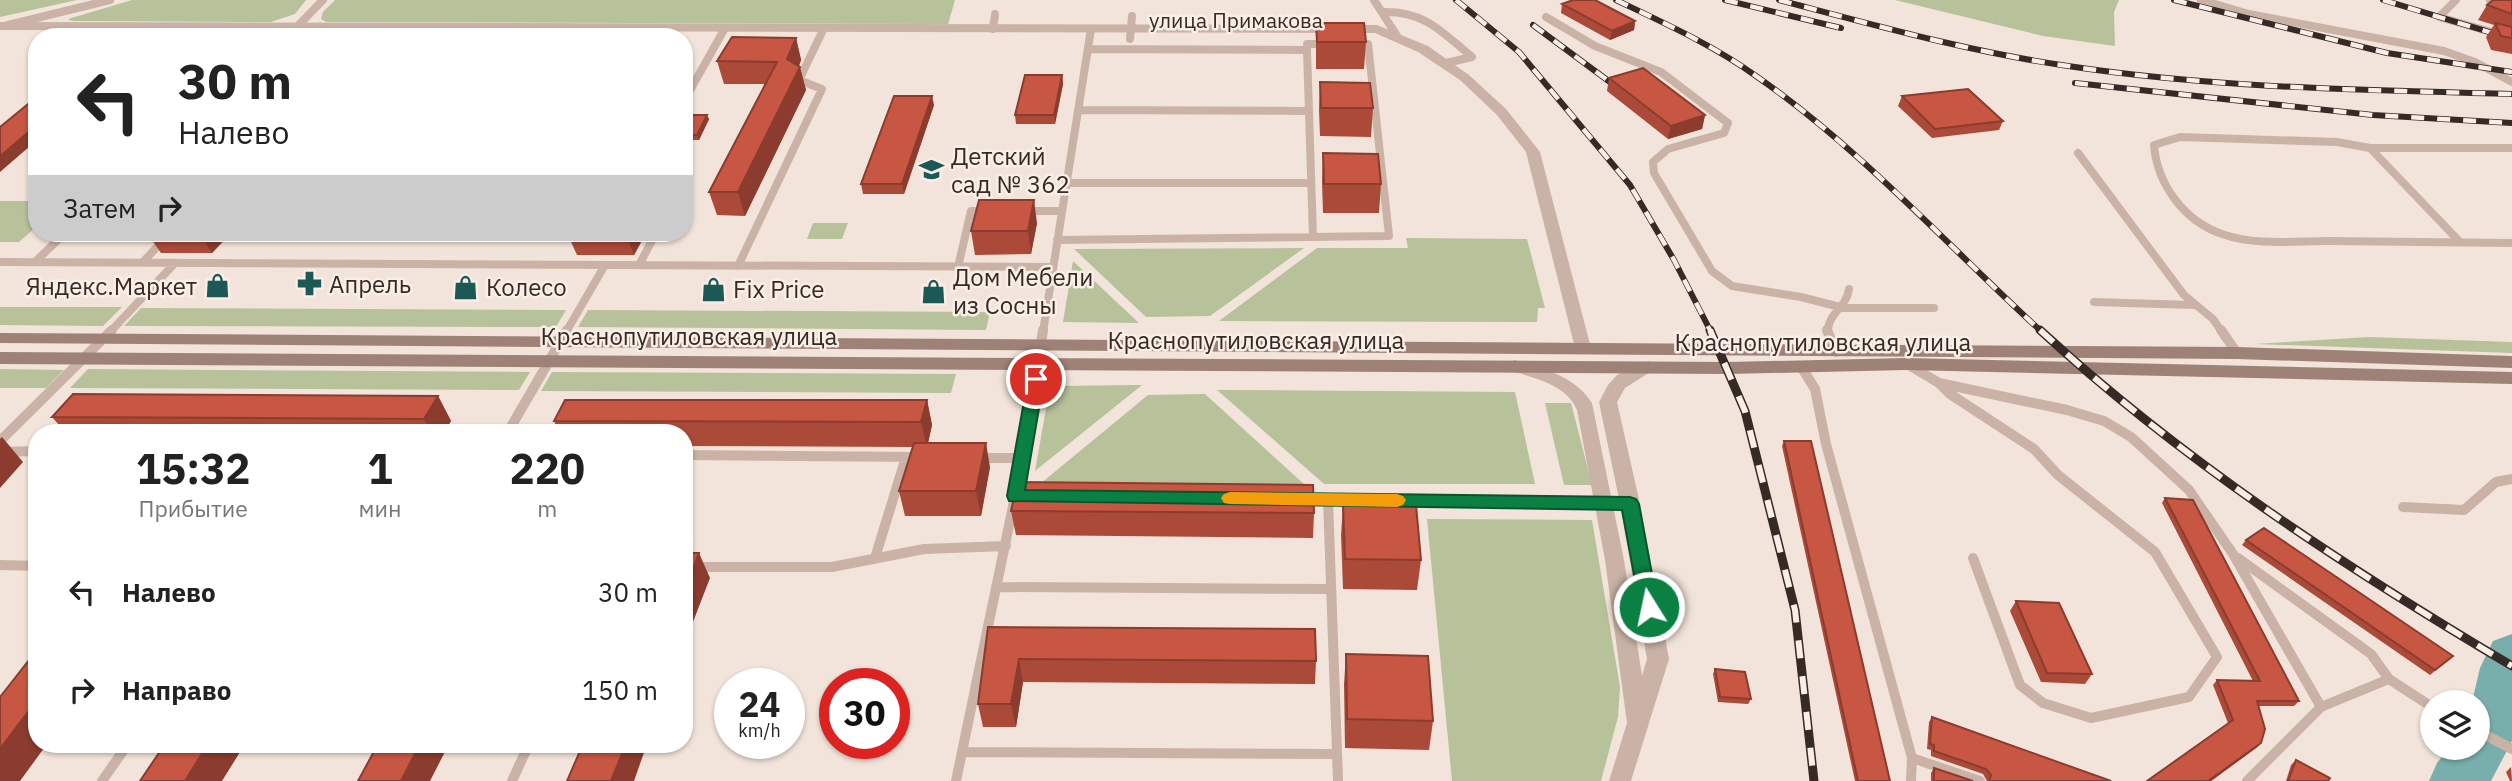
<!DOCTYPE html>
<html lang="ru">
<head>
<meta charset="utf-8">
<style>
	:root { --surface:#fff; --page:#f6f6f6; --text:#222; --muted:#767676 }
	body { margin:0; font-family:"IBM Plex Sans",sans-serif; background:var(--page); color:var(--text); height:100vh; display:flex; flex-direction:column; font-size:26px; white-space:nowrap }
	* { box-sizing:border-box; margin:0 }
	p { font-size:23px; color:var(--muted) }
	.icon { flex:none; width:38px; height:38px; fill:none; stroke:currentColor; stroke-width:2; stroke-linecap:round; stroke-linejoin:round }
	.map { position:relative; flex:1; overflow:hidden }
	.panel { position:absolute; left:28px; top:424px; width:665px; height:329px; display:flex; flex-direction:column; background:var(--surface); border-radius:28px; box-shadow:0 2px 5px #0004 }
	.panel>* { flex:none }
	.guide { position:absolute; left:28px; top:28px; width:665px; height:214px; border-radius:28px; box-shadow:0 2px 5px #0004; background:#fff; color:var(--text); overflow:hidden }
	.controls { position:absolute; left:2420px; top:690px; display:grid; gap:14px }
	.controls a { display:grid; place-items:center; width:70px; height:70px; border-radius:50%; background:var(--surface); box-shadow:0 2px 5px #0004; font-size:35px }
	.speed { position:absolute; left:714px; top:668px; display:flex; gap:14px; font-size:35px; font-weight:700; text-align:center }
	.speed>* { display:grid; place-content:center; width:91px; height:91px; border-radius:50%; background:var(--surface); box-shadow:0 2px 5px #0004; line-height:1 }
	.speed small { font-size:18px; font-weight:400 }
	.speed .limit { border:10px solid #d22; background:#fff; color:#111 }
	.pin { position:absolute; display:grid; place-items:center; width:60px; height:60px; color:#fff; margin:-30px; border:4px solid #fff; border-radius:50%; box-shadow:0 2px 7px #0007 }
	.me { position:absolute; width:77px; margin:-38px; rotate:350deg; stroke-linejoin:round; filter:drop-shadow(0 0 5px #0008) }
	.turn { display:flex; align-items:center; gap:24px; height:147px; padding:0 35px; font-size:32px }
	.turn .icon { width:91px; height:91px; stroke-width:2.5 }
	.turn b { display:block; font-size:49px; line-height:60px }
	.then { display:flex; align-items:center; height:66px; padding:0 35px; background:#0003; gap:14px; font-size:26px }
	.eta { display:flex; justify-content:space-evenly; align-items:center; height:119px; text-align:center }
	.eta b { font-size:42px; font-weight:800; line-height:49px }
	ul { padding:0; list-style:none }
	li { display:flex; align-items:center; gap:21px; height:98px; padding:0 35px }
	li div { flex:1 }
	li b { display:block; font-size:26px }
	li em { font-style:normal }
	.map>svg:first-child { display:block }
</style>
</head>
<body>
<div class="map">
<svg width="2512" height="781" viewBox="0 0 2512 781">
	<rect width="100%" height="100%" fill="#f2e4da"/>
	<path fill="#b7c19a" d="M0,0H77L0,17Z
		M132,0H306L295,14L271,22L72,21L68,19Z
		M335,0H955L948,24L326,22L321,19L323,12Z
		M1895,0H2119L2114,12L2115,46L2043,36Z
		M0,201H37V226L19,242H0Z
		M813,223H848L842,239H807Z
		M392,233H478L472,241H386Z
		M1406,238L1527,239L1545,308H1538L1537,322L1219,321L1317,248H1408Z
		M1304,248L1210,316L1146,317L1074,249Z
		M1073,261L1139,323L1063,322Z
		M0,307H122L103,326L0,325Z
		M141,308L566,310L556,327L124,326Z
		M588,310L990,312L986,330L578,327Z
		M2369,337L2512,342V353L2255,344Z
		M0,369L64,370L46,388H0Z
		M88,369L530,372L519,390L70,388Z
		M552,372L956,374L951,393L541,391Z
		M1142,385L1035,471L1050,386Z
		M1217,390L1515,392L1535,484H1324Z
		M1205,394L1305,485L1040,484L1148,395Z
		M1545,403H1571L1592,485H1564Z
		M1427,519L1592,520L1620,687L1618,717L1601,781H1452Z"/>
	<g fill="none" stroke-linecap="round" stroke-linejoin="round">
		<path fill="#78afac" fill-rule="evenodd" d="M2512,634V741L2491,781H2429L2437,763L2450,747H2478V702H2472L2480,668L2493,641Z"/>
		<path stroke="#cab3a6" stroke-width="8" d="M1374,0L1397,36
			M2201,0L2249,14L2444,51L2475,62L2512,82
			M2456,0L2439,17L2502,35
			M2490,0L2512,7
			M1383,12C1425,11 1442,32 1472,57L1446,63
			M1546,17L1595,46L1661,72L1728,123L1724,133L1668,149L1653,162L1654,173L1712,271L1732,286L1801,297L1844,308H1934
			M8,25L110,0
			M993,29L995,14
			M88,37L101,27
			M287,37L323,0
			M310,37L320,27
			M410,37L418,27
			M1130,39L1132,16
			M1088,49L1307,50V44H1329
			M1307,50L1313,237
			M684,101L725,28
			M1080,110L1309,111
			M2370,148H2512
			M2078,153L2184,295L2213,319L2222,332
			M1066,183H1311
			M1023,211H1062
			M1057,240L1389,236L1368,44H1354
			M2459,241L2370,148L2337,142L2180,137L2154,145C2157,184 2184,221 2222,234C2255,246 2295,241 2329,241C2390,242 2451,242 2512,243
			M0,262L1052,267
			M35,262L65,233
			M142,263L170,233
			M639,265L656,233
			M738,266L822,89L799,80L824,28
			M958,267L971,211H987
			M2094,302L2193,305
			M110,332L175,263
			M566,332L605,265
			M1043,332L1091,29
			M1828,332C1827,314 1847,307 1849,289"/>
		<path stroke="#cab3a6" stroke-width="10" d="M1827,330L1836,352
			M2221,330L2237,353
			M1041,344L1043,330
			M1907,364L1939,383L2067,410L2104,421L2131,437L2189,490L2233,554L2321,707L2247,781
			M1802,368L1815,389L1826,444L1912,758
			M1939,383L1950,394L2034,449L2058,475L2155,552L2217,657L2189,697L2091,718L2043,703L2020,685L1973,558
			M508,432L567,330
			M0,441L112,330
			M0,452L37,451
			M684,455L921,457
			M975,458H1023
			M1303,499L1630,504
			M1328,499L1338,781
			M2403,507L2464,510L2496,482L2512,479
			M875,558L906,457
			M2238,558L2371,654L2389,679L2321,707
			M0,565L37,566
			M684,567H832L924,549L1006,546
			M997,587L1331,589
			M2389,679L2432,707
			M2478,731L2512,749
			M962,752L1337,754
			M102,781L128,744
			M512,781L529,744
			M956,781L1023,458L1038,363
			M1911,781L1912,758L1980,781"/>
		<path fill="#cab3a6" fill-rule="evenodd" d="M0,22L1377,25L1428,46L1469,75L1506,109L1540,152L1591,348L1583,354L1575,348L1526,152L1497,115L1460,80L1418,52L1375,33L0,30Z
			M1514,360C1543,368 1575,376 1592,403L1624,560L1642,676L1647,659L1620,504L1599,402L1608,385L1617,375L1649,361L1658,367L1625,388L1617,402L1640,504L1669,659L1631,781H1609L1627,723L1605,560L1577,410C1567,384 1531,377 1508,370L1505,366Z"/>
		<path fill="#9e8177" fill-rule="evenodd" d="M0,333L2237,347L2512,356V368L2237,359L0,343Z
			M0,352L1728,362L1906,358L2512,372V384L1906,370L1728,374L0,364Z"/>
		<defs>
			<path id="rail-far1" d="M1456,0L1519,52L1630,185L1674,260L1711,332
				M1616,0C1664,23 1713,45 1756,76C1861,149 1948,246 2042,332
				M1725,0L1841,28
				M1779,0C1874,25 1970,52 2068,66C2214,88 2364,90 2512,94
				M2174,0L2387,53L2512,72
				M2383,0L2512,39
				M1533,25L1618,88
				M2075,83L2373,115L2512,123"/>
			<path id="rail" d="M1710,330L1745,411L1795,610L1814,781
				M2040,330C2184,462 2345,567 2512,666"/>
		</defs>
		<use href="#rail-far1" stroke="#362a27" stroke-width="6"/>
		<use href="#rail" stroke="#362a27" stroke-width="9"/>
		<use href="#rail-far1" stroke="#f9efe6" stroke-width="4.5" stroke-dasharray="13" stroke-linecap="butt"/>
		<use href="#rail" stroke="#f9efe6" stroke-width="6" stroke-dasharray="18" stroke-linecap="butt"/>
	</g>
	<path fill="#ab4a39" d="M2512,0V54L2491,50L2486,37L2494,25L2478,20L2487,5Z
		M1562,4L1635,21L1634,30L1610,40L1561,13Z
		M1316,23L1366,42L1364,69H1316Z
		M796,38L801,60L799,66L806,90L745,216L717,215L709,192L765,84H724L717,61Z
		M1062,75L1063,84L1055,124H1016L1015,115Z
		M1609,78L1705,115L1702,129L1668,139L1607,91Z
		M1320,82L1373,108L1371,137L1320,136L1319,110Z
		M1902,96L2003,121L1999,130L1932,138L1898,106Z
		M934,105L904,194H863L861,184Z
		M684,115L709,119L699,140H684Z
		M1323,153L1381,184L1379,213H1323L1322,182Z
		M1037,223L1031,254L975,255L971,231Z
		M147,233H231L212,253H161Z
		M567,233H646L634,255H577Z
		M438,396L451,421L444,432H65L52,417Z
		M927,400L932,425L928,443L990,467L981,516H905L899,491L913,447L684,446V432H559L554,421Z
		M1784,441L1890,781H1855L1782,446Z
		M2165,498L2299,701L2294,706H2258L2261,743L2256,748L2211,781H2147L2228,723L2213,685L2217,680L2253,681L2162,503Z
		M1343,505L1421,560L1417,590L1343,589L1341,535Z
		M1011,511L1314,513L1313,538L1016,535Z
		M2246,540L2453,656L2430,675L2242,545Z
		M2016,601L2092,674L2085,684L2041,682L2010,611Z
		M988,627L1316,661L1315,684L1023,682L1016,727H983L978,704Z
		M1346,654L1433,721L1429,750L1345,748L1344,684Z
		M1715,669L1751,699L1748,704L1718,702L1713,674Z
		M1932,717L2111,781H1987L1983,774L1931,756V750L1927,749L1929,722Z
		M2296,760L2328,781H2286L2291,765Z
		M2511,767L2512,781H2510L2506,772Z
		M1934,768L1973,781H1931V773Z"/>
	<path fill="#8b3c2e" d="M1635,21L1634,30L1610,40L1612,31Z
		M796,38L801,60L793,81L787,59Z
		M800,67L806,90L745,216L738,192Z
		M1062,75L1063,84L1055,124L1054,115Z
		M932,96L934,105L904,194L902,184Z
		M707,115L709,119L699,140L697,135Z
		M1705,115L1702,129L1668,139L1671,126Z
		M37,125V140L0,172V156Z
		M1034,200L1037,223L1031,254L1028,231Z
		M199,233H231L212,253Z
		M625,233H646L634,255Z
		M438,396L451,421L444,432H431L424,419Z
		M927,400L932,425L927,447L921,422Z
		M2,437L23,462L0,488V439Z
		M986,443L990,467L981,516L976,491Z
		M699,553L710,578L684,645V592Z
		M1019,659L1023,682L1016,727L1011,704Z
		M37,700V744H47L20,781H0V749Z
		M2261,743L2256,748L2211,781H2208Z
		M208,744H245L222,781H185Z
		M420,744H449L430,781H401Z
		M626,744H647L634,781H611Z"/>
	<path fill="#c75642" stroke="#8b3c2e" stroke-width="2" d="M1573,0H1595L1635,21L1612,31L1562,4Z
		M2493,0H2512V14L2487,5Z
		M1316,23H1364L1366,42H1317Z
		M2495,23L2512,27V38L2501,36Z
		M251,36H336L335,37H250Z
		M732,37L796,38L787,59L800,67L738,192H709L777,62L717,61Z
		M1643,68L1705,115L1671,126L1609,78Z
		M1025,75H1062L1054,115H1015Z
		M1320,82L1370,83L1373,108H1321Z
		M1968,89L2003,121L1935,129L1902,96Z
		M894,96H932L902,184H861Z
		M33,100H37V125L0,156V127Z
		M684,115H707L697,135H684Z
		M1323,153L1378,154L1381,184H1324Z
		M979,200H1034L1028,231H971Z
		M73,394L438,396L424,419L52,417Z
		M565,400H927L921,422L554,421Z
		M1784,441H1811L1890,781H1858Z
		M914,443H986L976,491H899Z
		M1017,482L1313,485L1314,513L1011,511Z
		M2165,498L2193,500L2299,701H2257L2265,729L2261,743L2208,781H2147L2233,720L2217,680L2260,681Z
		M1343,505H1416L1421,560L1345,559Z
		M2264,528L2453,656L2435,670L2246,540Z
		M684,553H699L684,592Z
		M2016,601L2059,603L2092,674L2047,673Z
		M988,627L1315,629L1316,661L1019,659L1011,704H978Z
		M37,650V700L0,749V697Z
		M1346,654L1428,656L1433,721L1347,719Z
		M1715,669L1745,672L1751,699L1720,697Z
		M1932,717L2111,781H1989L1991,775L1986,769L1934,751V745L1930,744Z
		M165,744H208L185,781H140Z
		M378,744H420L401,781H358Z
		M583,744H626L611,781H567Z
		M2296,760L2330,778L2328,781H2288Z
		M1934,768L1973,781H1934Z"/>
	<path fill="#0b8043" stroke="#07532c" stroke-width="2" d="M1036,374L1044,379L1025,490L1630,497L1636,499L1639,504L1658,607L1655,612L1649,614L1642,612L1640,607L1622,510L1009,501L1007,496L1028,379Z"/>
	<path fill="#f59e0b" d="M1230,492L1397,494L1403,496L1406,500L1403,505L1397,507L1230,504L1224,503L1221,498L1224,494Z"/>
	<defs>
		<symbol id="school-bare" viewBox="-9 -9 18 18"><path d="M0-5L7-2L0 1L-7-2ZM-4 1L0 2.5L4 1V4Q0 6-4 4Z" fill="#1c5856" stroke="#f9efe6" stroke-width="2.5" paint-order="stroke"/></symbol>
		<symbol id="pharmacy-bare" viewBox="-9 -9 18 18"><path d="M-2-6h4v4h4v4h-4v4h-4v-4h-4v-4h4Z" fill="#1c5856" stroke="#f9efe6" stroke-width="2.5" paint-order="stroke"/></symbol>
		<symbol id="shop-bare" viewBox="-9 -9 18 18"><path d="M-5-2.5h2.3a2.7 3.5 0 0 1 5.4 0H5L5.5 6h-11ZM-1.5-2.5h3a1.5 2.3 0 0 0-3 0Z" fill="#1c5856" stroke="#f9efe6" stroke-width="2.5" paint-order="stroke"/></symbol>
	</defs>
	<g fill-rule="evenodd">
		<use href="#school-bare" x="914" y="152" width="35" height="35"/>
		<use href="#pharmacy-bare" x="292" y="266" width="35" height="35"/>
		<use href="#shop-bare" x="200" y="268" width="35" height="35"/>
		<use href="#shop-bare" x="448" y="270" width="35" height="35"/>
		<use href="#shop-bare" x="696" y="272" width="35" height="35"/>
		<use href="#shop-bare" x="916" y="274" width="35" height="35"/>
	</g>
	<g text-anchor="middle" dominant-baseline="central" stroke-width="5" stroke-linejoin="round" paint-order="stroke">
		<g font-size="21" fill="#362a27" stroke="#f9efe6">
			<text x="1236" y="20">улица Примакова</text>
		</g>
		<g font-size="24" fill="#362a27" stroke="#f9efe6" text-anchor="start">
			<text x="951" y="156">Детский<tspan x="951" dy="28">сад № 362</tspan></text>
			<text x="953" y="277">Дом Мебели<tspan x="953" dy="28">из Сосны</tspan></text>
			<text x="329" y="284">Апрель</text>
			<text x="197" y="286" text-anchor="end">Яндекс.Маркет</text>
			<text x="486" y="287">Колесо</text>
			<text x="733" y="289">Fix Price</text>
		</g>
		<g font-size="24" fill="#362a27" stroke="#f9efe6">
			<text x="689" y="336">Краснопутиловская улица</text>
			<text x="1256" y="340">Краснопутиловская улица</text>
			<text x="1823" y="342">Краснопутиловская улица</text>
		</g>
	</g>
</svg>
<div class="controls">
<a><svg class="icon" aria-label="layers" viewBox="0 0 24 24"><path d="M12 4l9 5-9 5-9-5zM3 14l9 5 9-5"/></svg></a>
</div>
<div class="speed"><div>24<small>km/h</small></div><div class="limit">30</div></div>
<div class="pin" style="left:1036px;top:379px;background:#d93025"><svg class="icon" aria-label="arrive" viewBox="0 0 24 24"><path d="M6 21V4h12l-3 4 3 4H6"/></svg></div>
<svg class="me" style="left:1649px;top:607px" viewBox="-20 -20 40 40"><circle r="17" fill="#0b8043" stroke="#fff" stroke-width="3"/><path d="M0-11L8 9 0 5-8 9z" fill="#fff"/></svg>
<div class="guide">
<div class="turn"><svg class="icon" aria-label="left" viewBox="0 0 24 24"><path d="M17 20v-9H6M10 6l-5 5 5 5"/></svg><div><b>30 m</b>Налево</div></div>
<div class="then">Затем<svg class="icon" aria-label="right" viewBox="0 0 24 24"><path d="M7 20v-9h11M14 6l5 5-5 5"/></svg></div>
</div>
<section class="panel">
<div class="eta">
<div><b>15:32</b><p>Прибытие</p></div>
<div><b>1</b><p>мин</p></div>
<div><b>220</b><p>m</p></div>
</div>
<ul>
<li><svg class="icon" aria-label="left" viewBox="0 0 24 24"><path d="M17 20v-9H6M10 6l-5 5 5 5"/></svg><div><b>Налево</b></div><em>30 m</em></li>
<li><svg class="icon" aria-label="right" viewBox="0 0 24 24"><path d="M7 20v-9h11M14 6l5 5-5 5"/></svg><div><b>Направо</b></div><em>150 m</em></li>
</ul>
</section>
</div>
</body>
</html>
